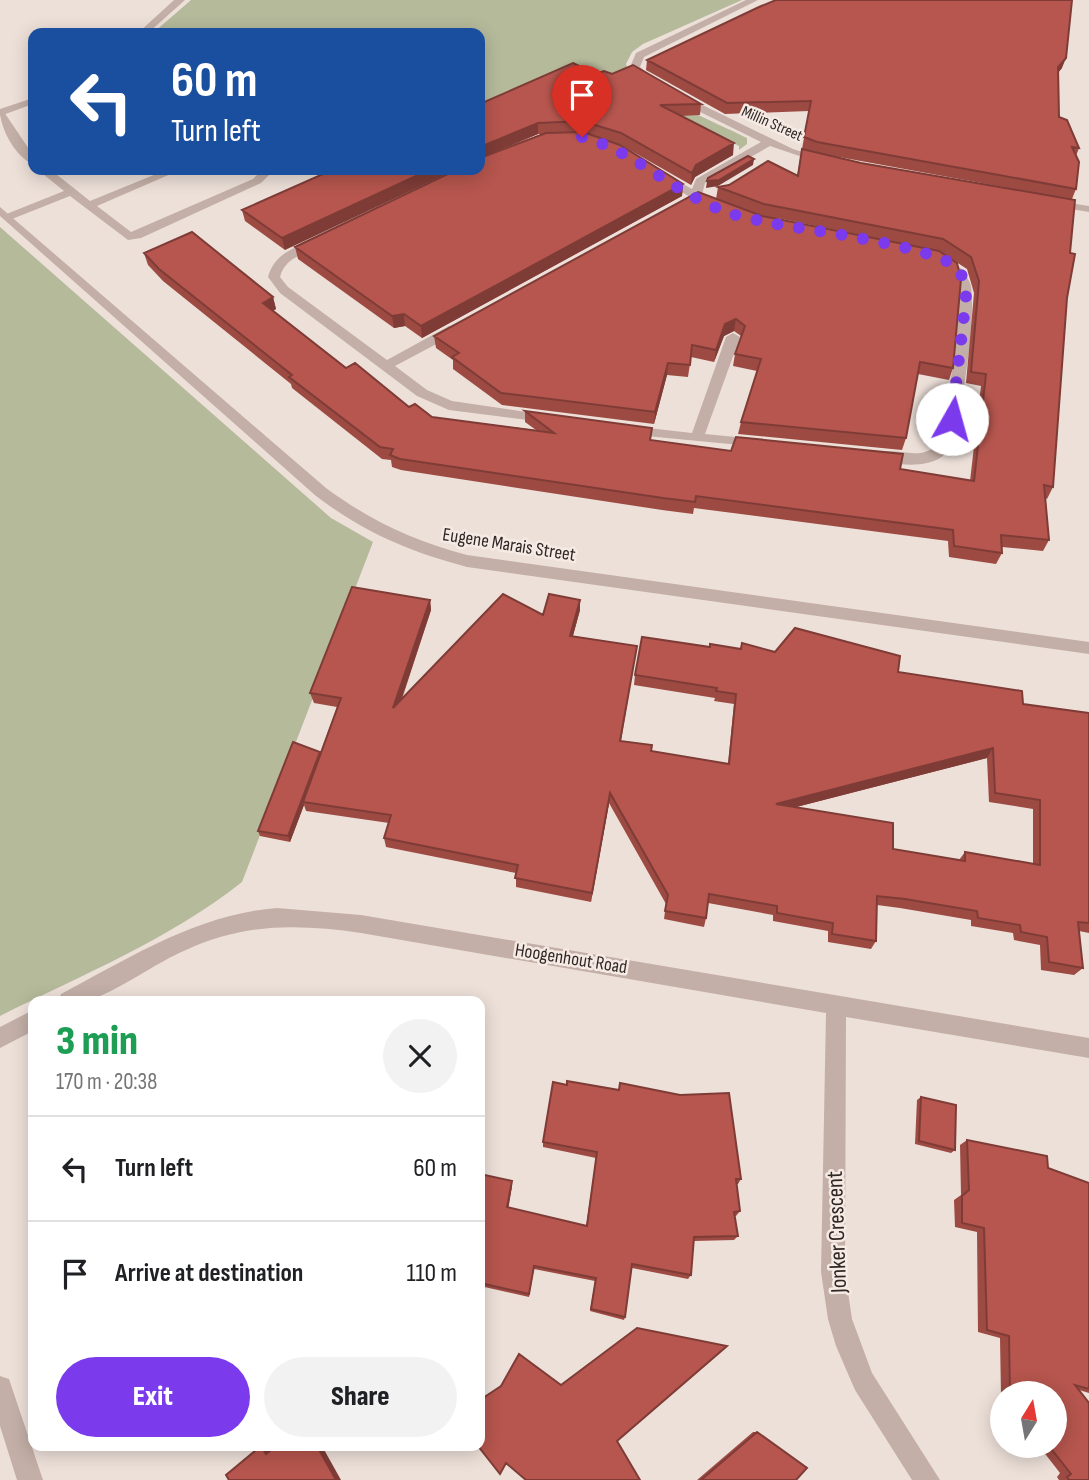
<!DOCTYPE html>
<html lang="en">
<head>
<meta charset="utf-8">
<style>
	:root { --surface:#fff; --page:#f2f2f2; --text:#202124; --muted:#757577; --line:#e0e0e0; --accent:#7c3aed }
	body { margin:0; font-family:"Sofia Sans Condensed",sans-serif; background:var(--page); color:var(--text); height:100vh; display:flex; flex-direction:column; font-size:26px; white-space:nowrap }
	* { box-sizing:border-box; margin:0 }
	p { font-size:23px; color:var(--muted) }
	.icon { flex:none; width:38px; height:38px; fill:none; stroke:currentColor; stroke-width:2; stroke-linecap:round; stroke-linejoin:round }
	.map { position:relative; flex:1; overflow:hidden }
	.panel { position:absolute; left:28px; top:996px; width:457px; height:455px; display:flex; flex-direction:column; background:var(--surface); border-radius:14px; box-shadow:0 4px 18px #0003 }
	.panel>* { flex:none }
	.top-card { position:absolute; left:28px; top:28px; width:457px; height:147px; border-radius:14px; box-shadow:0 4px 18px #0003; background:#1a4fa0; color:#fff; overflow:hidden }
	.needle { width:46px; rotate:11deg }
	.fabs { position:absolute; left:990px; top:1381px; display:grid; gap:14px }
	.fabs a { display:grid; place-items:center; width:77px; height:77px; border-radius:50%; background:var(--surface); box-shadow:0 4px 18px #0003; font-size:35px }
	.pin { position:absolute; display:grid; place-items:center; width:60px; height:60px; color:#fff; margin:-72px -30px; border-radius:50% 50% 50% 0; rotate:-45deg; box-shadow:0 0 7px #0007 }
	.pin .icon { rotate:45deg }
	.me { position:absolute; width:77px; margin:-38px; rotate:7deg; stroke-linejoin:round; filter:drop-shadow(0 0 5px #0008) }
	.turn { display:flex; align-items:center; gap:24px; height:147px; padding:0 28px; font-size:32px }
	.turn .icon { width:91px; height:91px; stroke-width:2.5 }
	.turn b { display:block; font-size:49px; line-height:60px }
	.round { display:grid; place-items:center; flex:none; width:74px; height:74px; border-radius:37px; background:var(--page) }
	.overview { display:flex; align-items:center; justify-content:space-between; height:119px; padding:0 28px }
	h1 { font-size:42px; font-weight:800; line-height:52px; color:#1e9e55 }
	.cta { display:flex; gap:14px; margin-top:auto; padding:14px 28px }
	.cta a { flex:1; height:80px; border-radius:42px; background:var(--accent); color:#fff; font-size:28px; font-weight:800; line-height:80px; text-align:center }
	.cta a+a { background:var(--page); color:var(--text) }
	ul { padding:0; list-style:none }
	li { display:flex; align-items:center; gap:21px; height:105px; padding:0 28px; border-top:2px solid var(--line) }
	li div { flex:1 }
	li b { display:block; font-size:26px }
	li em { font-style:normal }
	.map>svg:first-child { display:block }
</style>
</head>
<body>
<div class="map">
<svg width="1089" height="1480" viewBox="0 0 1089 1480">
	<rect width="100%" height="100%" fill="#ede0d9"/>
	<path fill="#b5ba9b" d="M191,0H742L643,44L632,52L626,64C632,89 722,125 747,138V144L739,150V146L575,64L480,106V33H153Z
		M0,227L331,518L373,542L242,882C170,939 82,975 0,1016Z"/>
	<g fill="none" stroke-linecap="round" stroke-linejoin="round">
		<path fill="#c3afa7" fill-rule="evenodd" d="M0,111L4,112L33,155V164C16,158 0,128 0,111Z
			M38,170H51L90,201L166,170H180L97,206L131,232L253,179L258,174L254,170H267L271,173L261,183L141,238L128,240L70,196L12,219H4V215L64,191Z"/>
		<path fill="#c3afa7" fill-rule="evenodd" d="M174,0H185L148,33H138Z
			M746,0H758L644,57L640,67L653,79V83H645L630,67L636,53Z
			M676,96H684L793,149L830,161L820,163L770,146L705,183L702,195L718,206L708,208L657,177L667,175L692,189L696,179L761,142L676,100Z
			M33,98V104L0,116V109Z
			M1051,200L1089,206V212L1047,205V201Z
			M0,207L326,488C371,521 414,541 467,555L1089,642V654L467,567C408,551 365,533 316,496L0,216Z
			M314,239L324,242C309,255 286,254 280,277L288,287L387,360L449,326H459V332L395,366L427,390L452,401L547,415L554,420L552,423L449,410L417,396L280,293L268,277C274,254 294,248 314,239Z
			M940,254C954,259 964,269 970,283C978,303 961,440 944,455C929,469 894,465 876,460L874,457C890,441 923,467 939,441L952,372L959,285L951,270L934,258Z
			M733,333L740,337L705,434L756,439L763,444L761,447L625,434V428L630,426L692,433L726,337Z
			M277,908L361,915L1089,1038V1058L846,1017L845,1272L852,1319L872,1373L940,1480H912L855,1390L836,1346L828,1319L821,1272L826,1013L361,933C299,924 244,923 186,950C155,963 120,990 90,1000C81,1003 68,1001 58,1001L61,994C129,958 198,914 277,908Z
			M33,1010V1031L0,1048V1027Z
			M0,1376L9,1379L12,1388L43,1480H17L0,1426Z"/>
	</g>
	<path fill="#9d4a43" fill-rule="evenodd" d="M647,60L1062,68L1058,73L1059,117L1079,148L1076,156V189L1072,199L1067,298L1053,487L1047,499L1045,498L1049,540L1043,551L1002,547V553L996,564L949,557L948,541L694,508L693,514L662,510L401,470L392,467L391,460L382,459L292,388L291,384L163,281L148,265L144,253L273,297L276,309L273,311L346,368L409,407L432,417L536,430L525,422V411L651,440L731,451L900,469L970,481L981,386L966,383L974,293L967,269L939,251L777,218L953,368L949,380L918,374L906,438L902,450L738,434L741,422L757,371L733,366L735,354L741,336L734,331L724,336L714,362L691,357L688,377L667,375L654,424L502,405L453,369V360L436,348L434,336L716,199L718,187L797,176L809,111L725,114L646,70ZM828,155L1003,187L861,163Z
		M595,74H612L701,104L700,115L681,116L733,155L695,177L691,185L621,145L597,137L683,184L682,196L422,338L405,326L394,328L298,259L295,247L480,170V104ZM538,134H542L480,158Z
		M332,170L285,250L245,221L242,210Z
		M430,600L431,610L402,699L543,615L580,610L573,636L637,646L621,741L651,751L728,764L734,704L714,701L715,698L634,685L635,675L710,647L740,649L742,643L775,652L898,672L1023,704L1089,713V933L1079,931L1083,968L1074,975L1041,970L1040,945L1014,940L1013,933L971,926V920L900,908L877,905L876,941L871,949L828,942V931L773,921V915L708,903L706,918L704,927L664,919L666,904L609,803L591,902L516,887V873L386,847L384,838L389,823L306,811L304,805L290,842L260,836L258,831L320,752V754L337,707L314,703L310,693ZM987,758L989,802L1033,809V864L965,852L959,860L893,849L796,807Z
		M921,1097L955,1150L951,1153L915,1144L917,1100Z
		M967,1140L1089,1183V1393L1079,1390L1089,1480H1059L1057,1477L1060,1473L1039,1446H1055V1393H1003V1398L1001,1396L1000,1338L978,1332L977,1232L955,1227L954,1200L961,1195L960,1145Z
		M543,1142L741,1179L738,1184H736L740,1211L736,1216H735L738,1236L734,1240L694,1241L691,1275L688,1279L632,1268L625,1317L624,1320L590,1311L595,1281L534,1269L529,1297L480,1286V1174L512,1186L508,1207L586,1226L596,1158L543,1147Z
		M753,1432H757L796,1480H697Z"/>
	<path fill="#7f3c37" d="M1066,58L1062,68L1054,77L1058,67Z
		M538,123V134L480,158V147Z
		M734,143L733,155L695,177L691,185L692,173L696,165Z
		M754,159L753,165L718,186L706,188L707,181Z
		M429,170H455L285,250L282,238Z
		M683,184L682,196L422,338L421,326Z
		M273,297L276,309L265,314L263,303Z
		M404,314L405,326L394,328L392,316Z
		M736,319L734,331L724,336L714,362L716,350L725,324Z
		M668,363L667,375L654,424L655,412Z
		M430,600L431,610L395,718L393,708Z
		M580,600V610L570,646V636Z
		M993,748L987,758L773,813L776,804Z
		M320,752L321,757L303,802L304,805L290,842L288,836Z
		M610,793L609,803L591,902L592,893Z
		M512,1181V1186L508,1211L507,1207Z
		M261,1446H267L272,1454H266Z
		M317,1446H322L341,1480H336Z"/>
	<path fill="#b6564e" stroke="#7f3c37" stroke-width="2" fill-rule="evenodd" d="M776,0H1072L1066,58L1058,67L1059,117L1067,120L1079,148L1072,147L1079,162L1076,189L817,142L804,137L811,101L727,103L647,60L759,7Z
		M573,63L595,74L604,71L612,74L633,65L701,104L660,105L734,143L696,165L692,173L621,133L582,121L538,123L480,147V104Z
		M583,132L620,145L683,184L421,326L404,314L392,316L295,247L456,170H480V158L546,133Z
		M802,149L861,163L1075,200L1070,253L1075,254L1067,298L1053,487L1044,485L1049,540L1001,535L1002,553L954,546L953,530L696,496L695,502L663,498L400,459L390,455L393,449L380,447L289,377L292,375L159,269L144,253L192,232L273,297L263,303L346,368L355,363L409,407L415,404L432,417L554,433L525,411L652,428L650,440L731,451L736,437L903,454L900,469L974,481L986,374L971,372L979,281L971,257L943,239L764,204L718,187L729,185L768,161L798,176Z
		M748,156L754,159L719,180L707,181L708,178Z
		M332,170H429L282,238L242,210Z
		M698,192L762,216L939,251L957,263L961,279L953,368L920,362L906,438L741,422L761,359L735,354L745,326L736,319L725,324L716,350L692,345L690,365L668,363L655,412L501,393L452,357L459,353L434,336Z
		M352,587L430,600L393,708L503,594L543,615L549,594L580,600L570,636L637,646L620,741L652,745L651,751L729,764L736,694L716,691L717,688L635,675L642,637L710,647V644L741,649L742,643L775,652L795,628L900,656L898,672L1022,691L1023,704L1089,713V923L1078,922L1083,968L1049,962L1047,937L1021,932L1020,925L978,918L977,911L905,899L877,896L876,941L832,934L833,923L777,913V906L709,894L706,918L665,911L668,895L610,793L592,893L515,878L518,865L384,838L391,815L303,802L341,698L310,693ZM993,748L995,793L1040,800V865L965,852V861L893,849V823L776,804Z
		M293,742L320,752L288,836L258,831Z
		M567,1081L619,1090L620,1083L680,1095L729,1093L741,1179H736L740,1211L734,1212L738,1236L694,1237L691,1275L632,1264L625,1317L591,1309L596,1278L534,1266L529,1294L480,1283V1174L512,1181L507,1207L587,1226L597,1152L543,1142L553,1082L567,1085Z
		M921,1097L956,1105L955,1150L919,1141Z
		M967,1140L1047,1156L1048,1168L1089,1183V1389L1075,1385L1089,1403V1480H1069L1067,1477L1071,1474L1049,1446H1055V1393H1010L1009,1336L987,1330L984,1228L962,1223V1196L969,1190Z
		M637,1328L727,1346L617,1441L640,1480H526L506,1463L500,1474L478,1446H480V1400L501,1386L519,1354L561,1385Z
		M757,1432L807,1468L796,1480H701Z
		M261,1446L266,1454L276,1446H317L336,1480H229L226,1475Z"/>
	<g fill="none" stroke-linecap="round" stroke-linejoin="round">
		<path stroke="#7c3aed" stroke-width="12" stroke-dasharray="0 21.6" d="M582,137C632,150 671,190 719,209C737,217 757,220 776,224C810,230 936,247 957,268C964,276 965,288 966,298L952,419"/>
	</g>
	<g text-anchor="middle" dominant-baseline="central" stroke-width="5" stroke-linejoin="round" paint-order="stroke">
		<g font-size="16" fill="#312826" stroke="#f6ebe4">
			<text transform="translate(772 124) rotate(24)">Millin Street</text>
		</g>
		<g font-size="19" fill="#312826" stroke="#f6ebe4">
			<text transform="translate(509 545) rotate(9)">Eugene Marais Street</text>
			<text transform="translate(571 959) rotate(9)">Hoogenhout Road</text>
		</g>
		<g font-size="23" fill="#312826" stroke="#f6ebe4">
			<text transform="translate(837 1232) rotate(-92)">Jonker Crescent</text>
		</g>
	</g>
</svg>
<div class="fabs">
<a><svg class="needle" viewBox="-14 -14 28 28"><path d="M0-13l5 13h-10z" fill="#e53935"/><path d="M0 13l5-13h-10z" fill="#757577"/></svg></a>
</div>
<div class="pin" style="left:582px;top:137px;background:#d93025"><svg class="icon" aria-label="arrive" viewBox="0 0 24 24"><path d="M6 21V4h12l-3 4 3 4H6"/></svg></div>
<svg class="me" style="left:952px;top:419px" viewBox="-20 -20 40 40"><circle r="19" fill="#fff"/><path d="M0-13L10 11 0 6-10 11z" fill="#7c3aed"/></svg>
<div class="top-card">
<div class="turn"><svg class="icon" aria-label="left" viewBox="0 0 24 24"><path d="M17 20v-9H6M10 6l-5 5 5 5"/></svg><div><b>60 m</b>Turn left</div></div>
</div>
<section class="panel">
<div class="overview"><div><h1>3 min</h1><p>170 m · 20:38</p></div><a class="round"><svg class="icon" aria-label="close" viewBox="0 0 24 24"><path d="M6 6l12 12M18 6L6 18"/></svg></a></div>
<ul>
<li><svg class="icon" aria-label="left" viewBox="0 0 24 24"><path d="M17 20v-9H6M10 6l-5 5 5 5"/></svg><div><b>Turn left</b></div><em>60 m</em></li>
<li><svg class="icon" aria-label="arrive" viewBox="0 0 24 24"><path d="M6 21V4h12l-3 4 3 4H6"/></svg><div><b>Arrive at destination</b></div><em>110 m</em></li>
</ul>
<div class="cta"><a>Exit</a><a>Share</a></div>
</section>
</div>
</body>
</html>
